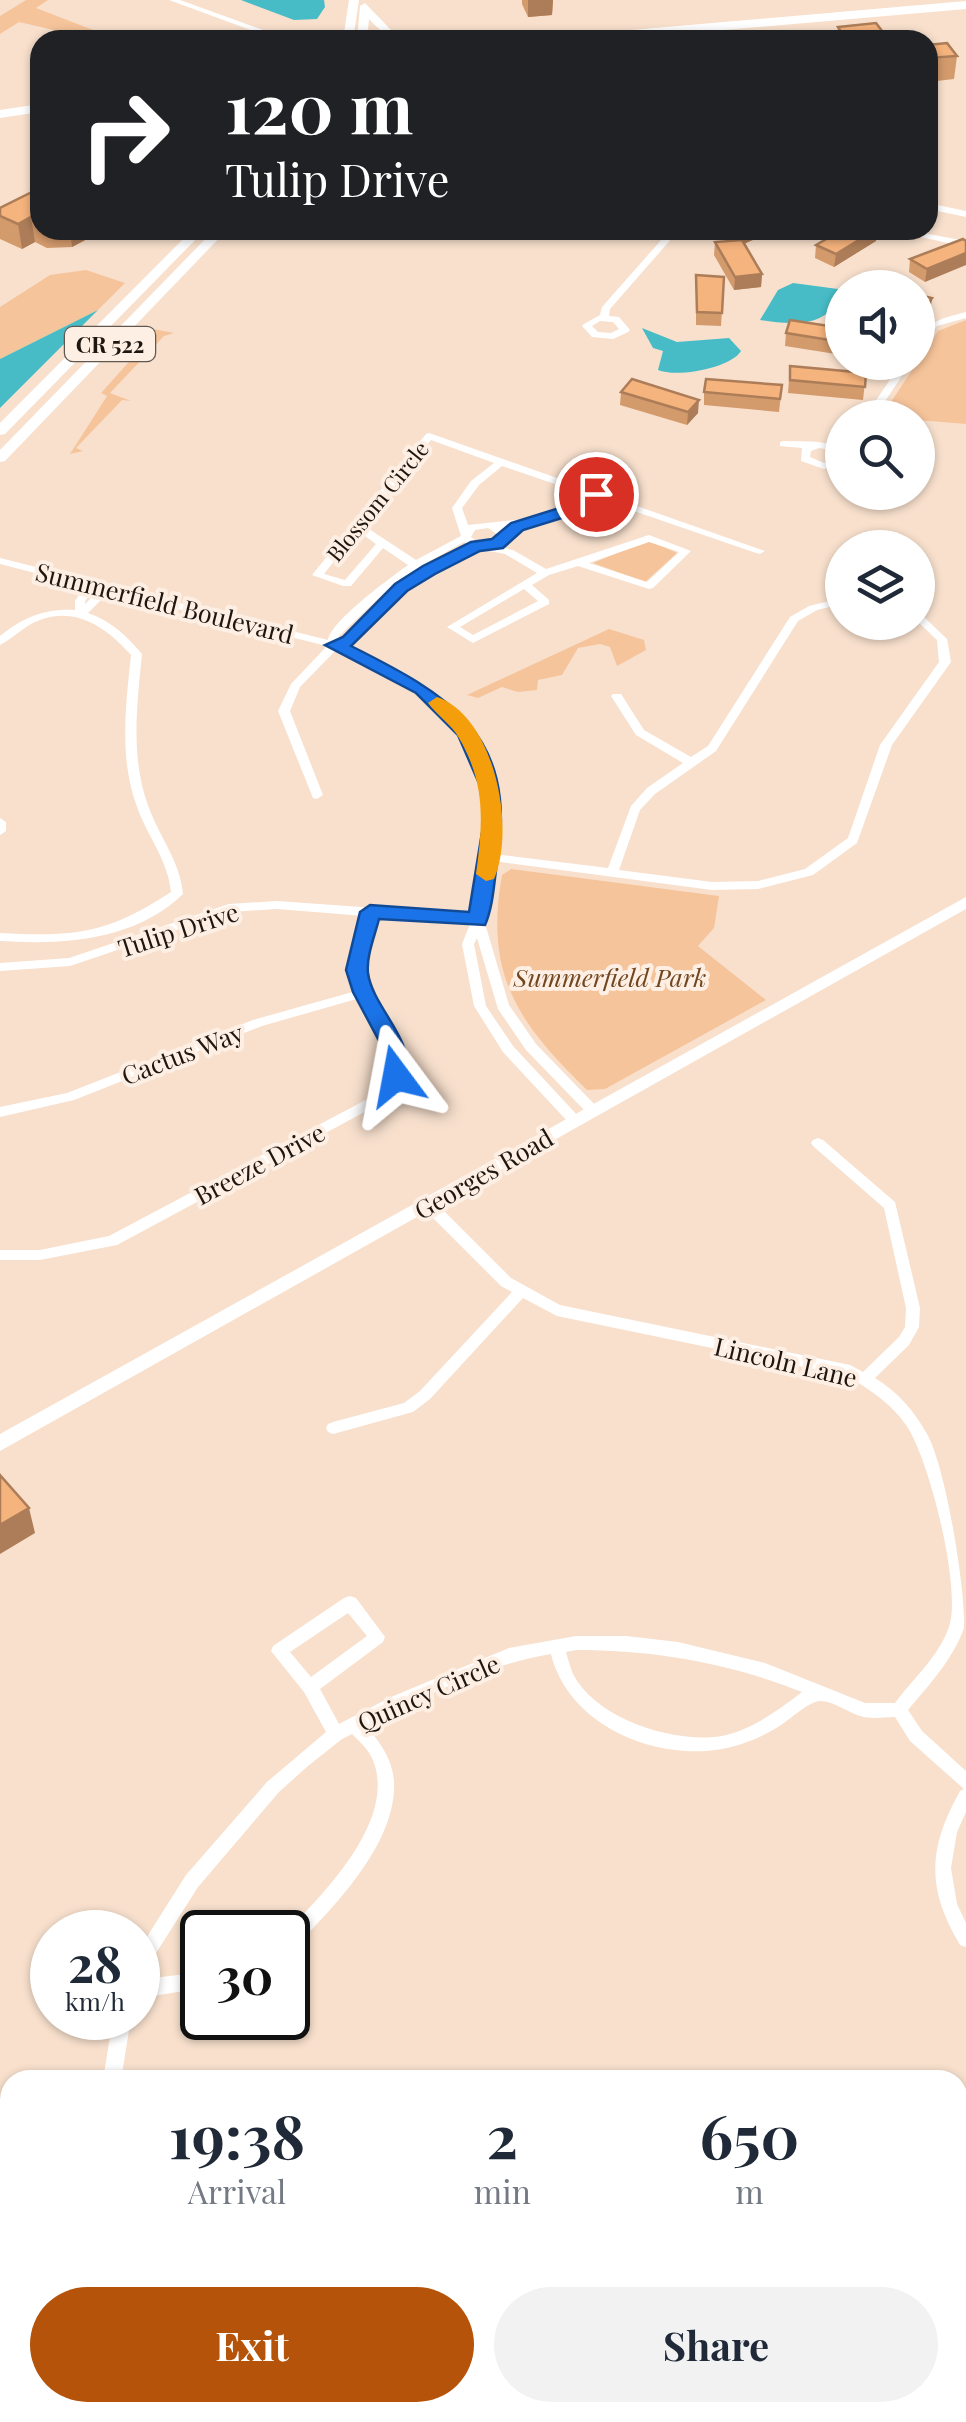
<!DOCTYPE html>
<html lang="en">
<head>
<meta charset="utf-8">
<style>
	:root { --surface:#fff; --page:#f2f2f3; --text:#1f2937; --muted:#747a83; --accent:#b45309 }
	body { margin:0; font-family:"Playfair Display",serif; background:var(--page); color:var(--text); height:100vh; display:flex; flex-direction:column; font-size:38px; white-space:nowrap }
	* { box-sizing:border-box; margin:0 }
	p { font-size:32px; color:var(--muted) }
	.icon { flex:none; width:55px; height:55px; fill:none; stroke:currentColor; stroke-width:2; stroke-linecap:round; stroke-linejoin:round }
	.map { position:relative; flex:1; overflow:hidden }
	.side { position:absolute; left:0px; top:2070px; width:968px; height:352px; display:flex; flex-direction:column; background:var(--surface); border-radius:30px 30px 0 0; box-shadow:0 2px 8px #0004 }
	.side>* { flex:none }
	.hud { position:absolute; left:30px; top:30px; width:908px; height:210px; border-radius:30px; box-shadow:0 2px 8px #0004; background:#202124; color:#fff; overflow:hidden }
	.tools { position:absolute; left:825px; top:270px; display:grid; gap:20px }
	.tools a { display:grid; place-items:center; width:110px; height:110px; border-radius:50%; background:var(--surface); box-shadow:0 2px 8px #0004; font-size:50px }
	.speed { position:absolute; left:30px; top:1910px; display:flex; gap:20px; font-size:50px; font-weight:700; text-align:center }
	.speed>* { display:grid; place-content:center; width:130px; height:130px; border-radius:50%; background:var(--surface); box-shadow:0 2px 8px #0004; line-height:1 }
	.speed small { font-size:25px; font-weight:400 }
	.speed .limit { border:5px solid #111; border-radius:15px; background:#fff; color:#111 }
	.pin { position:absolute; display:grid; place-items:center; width:85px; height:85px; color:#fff; margin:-42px; border:5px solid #fff; border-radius:50%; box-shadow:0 2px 10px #0007 }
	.me { position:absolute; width:110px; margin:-55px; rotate:347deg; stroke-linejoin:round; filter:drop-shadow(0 0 8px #0008) }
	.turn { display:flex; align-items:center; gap:35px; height:210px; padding:0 30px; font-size:45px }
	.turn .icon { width:130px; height:130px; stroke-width:2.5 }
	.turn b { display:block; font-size:70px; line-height:85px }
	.eta { display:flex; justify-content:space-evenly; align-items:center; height:170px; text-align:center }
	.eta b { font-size:60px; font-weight:700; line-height:70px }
	.primary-button { display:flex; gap:20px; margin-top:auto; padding:20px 30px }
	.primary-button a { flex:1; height:115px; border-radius:60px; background:var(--accent); color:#fff; font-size:40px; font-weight:700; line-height:115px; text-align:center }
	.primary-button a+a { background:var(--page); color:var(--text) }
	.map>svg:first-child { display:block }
</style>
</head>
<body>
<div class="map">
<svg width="966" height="2422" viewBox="0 0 966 2422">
	<rect width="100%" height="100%" fill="#f8e0cd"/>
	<path fill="#f6c49b" d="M26,0H48L36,8L119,40H97L19,22L0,34V16Z
		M86,270L125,283L98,310L0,359V307L50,275Z
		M966,320V424L881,417L938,331Z
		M148,328L174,333L164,336L110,393L131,401L122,400L76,448L83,451L70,454L107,396L101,393L154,334Z
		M648,540L677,553L645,582L593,563Z
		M609,629L644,640L646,650L617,666L610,647L600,644L578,648L562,675L538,680L537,690L518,692L502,687L478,698L467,695Z
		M511,869L719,896L714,928L698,946L766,1000L605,1089L587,1090C518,1023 484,975 502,875Z"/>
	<path fill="#47bcc7" d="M241,0H324L325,7L317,19L294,20Z
		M793,283L838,289C835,329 791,325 760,320L778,290Z
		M98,310L0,408V359Z
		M642,328L677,342L729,338L741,351C731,368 677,378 658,370L663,351L653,348Z"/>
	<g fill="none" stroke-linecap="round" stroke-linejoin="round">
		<path fill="#fff" fill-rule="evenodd" d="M169,0H180L285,38L278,40Z
			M928,203L966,211V217L928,209Z
			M670,230H679L610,309L609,316L619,317L630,330L628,332L613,339L592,337L582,326L584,324L600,315L602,307ZM600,321L613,322L619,329L611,333L598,332L592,326Z
			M889,230H907L966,241V247Z
			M966,312V318L937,326L921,349L918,350C918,322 944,318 966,312Z
			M902,362H911L874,418H864Z
			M429,433L765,551L760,554L756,553L596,498C568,516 536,526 503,529L509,534L499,547L513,550L546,569L649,535L691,551L653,588L649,589L578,566L549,575L532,585L549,600V604L473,643L447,627L537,573L505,554L479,549L405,589L353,643L345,646L402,671L450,709L470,729L487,758L500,814L494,854L608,868L631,806L647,788L683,763L636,735L611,696L613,694H621L644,730L691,757L708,746L790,617L809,606L842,598V604L817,610L798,621L716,751L655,794L640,810L619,870L712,882L758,881L805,869L848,838L880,745L939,662L937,640L918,622V614L922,615L947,639L951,662L892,745L857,843L813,875L758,889L712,890L493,861L484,920L509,1005L536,1044L597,1107L599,1110L597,1113H587L526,1050L498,1009L477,938L474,944L486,1006L513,1046L579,1117L581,1120L579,1123H569L503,1052L474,1006L462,944L470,924L376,916C370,933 361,953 363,971C367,1010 417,1041 398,1081C395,1088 389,1095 385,1101L117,1245L40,1260H0V1250H40L109,1236L375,1095C405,1051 379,1037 360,998L262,1026L74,1100L0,1117V1107L67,1093L253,1020L356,991C347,961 354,944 364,916L277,909L230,912L70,966L0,971V963L69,958L229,904L277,901L473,915L488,814L475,758L461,734L442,713L394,675L336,650L300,687L290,711L323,795L317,799L313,798L278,711L291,684L327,646L109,592L88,613C111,621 127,636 142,654C137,705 130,759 149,808C160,838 180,861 183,894C134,941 64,945 0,941V933C75,937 107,934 171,892C168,859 146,835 136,804C119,756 126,704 131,655C108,629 77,606 40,620C25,625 14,638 0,645V636C22,618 45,608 75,610V601L85,586L0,564V558L328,640C332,620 389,579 408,565L383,548L351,586H343L312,575L426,434ZM431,440L494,463L471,481L452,508L461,536L416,560L363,525ZM502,466L587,495L557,511L533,518L468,525L462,508L479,485ZM488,528L498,535L494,541L479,543L471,537L475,530ZM358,531L376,544L345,580L324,574ZM464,542L470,546L428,568L423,565ZM649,542L679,552L647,582L589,563ZM416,570L420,573L397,585L345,639L339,640V636L382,595ZM95,588L100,589L85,604V601ZM524,589L538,601L473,635L460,627Z
			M784,441C803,442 826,439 842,450V463L824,469L801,461L802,448L780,446V442ZM819,448L832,450L837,455L836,459L824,463L810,457L811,451Z
			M0,818L6,822V831L0,835Z
			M818,1138L823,1140L895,1202L920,1308L919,1327L909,1345L875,1378C898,1392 914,1411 927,1434C946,1467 966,1593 964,1628C953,1659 929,1685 908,1710L922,1731L966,1771V1812L957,1832L951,1868L957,1904L966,1923V1947L960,1945C926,1888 928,1848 960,1791L964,1789L910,1741L895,1717C885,1717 873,1719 864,1717C849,1714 835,1701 820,1701C808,1702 792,1718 781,1725C770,1732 759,1738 747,1742C676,1770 570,1733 551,1654C489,1664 422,1697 366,1726C380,1742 393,1760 394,1782C397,1843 334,1907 294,1948L288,1950V1932H286C324,1894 399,1818 372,1758C368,1749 359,1741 352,1734L342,1739L308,1766L279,1792L198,1887L144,1972L140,1973L153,1978L202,1972V1988L153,1996L138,1989V1951L186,1875L267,1782L326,1732L304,1692L271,1651L273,1646L344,1598L350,1596L356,1598L385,1637L383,1642L320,1689L339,1724L391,1697L509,1648L576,1636H626L678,1642L765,1663L865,1703H895C913,1679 939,1656 949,1627C962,1590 929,1457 906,1425C891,1403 869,1389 847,1376L557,1316L523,1298L430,1399L413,1412L333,1434L328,1432L326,1428L328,1424L333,1422L404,1403L420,1391L512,1292L501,1286L424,1209L422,1205L429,1200L434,1201L511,1278L560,1305L850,1365L863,1372L899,1337L905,1327L906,1308L884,1208L813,1146L811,1143L813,1140ZM348,1613L367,1636L311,1677L290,1652ZM576,1650C655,1650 729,1663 802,1692C779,1710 751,1730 722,1736C674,1744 596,1719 573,1674C570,1667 568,1659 566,1652Z
			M113,2018H131L121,2080H103Z
			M966,2273V2297L958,2302V2278Z
			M135,2412H163C157,2422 141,2422 128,2422Z
			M164,2412H185L189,2422H169Z
			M257,2412H277L273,2422H253Z
			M902,2412H922L921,2422H901Z"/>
		<path fill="#fff" fill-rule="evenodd" d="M349,0H359L353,40H343Z
			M365,3L391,30L413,40C392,40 383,34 369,19L367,40H357L360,6Z
			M966,897V909L0,1451V1434Z"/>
		<path fill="#fff" fill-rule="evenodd" d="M192,230H205L5,434L0,435V423Z
			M214,230H227L5,461L0,462V450Z"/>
		<path fill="#fff" fill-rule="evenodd" d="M966,1V9L608,40H557L563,36Z
			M40,104V112L0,118V110Z"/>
	</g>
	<path fill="#d39a6c" d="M522,0H553L552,15L528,17L522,4Z
		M838,27L889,40H837Z
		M928,45L957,56L954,79L928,82Z
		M40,188V230H104L72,247L47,248L35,242L22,249L0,239V208Z
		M721,230H776L744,244L762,274L761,287L734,290L714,255L715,242L727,241L721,237Z
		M876,241L834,267L815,258L816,245Z
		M966,241L925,282L909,272L910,259Z
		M696,275L724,277L721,326L696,325Z
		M918,295L932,298L930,311L922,323L918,321Z
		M842,328V355L785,346L786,333Z
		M790,366L866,373L863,400L788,393Z
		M782,385L779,412L704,405V392Z
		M621,392L698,413L687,425L620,405Z"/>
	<path fill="#ac7d58" d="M528,0H553L552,15L528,17Z
		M31,217L35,242L22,249L18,224Z
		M70,230H104L72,247Z
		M747,230H776L736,247L737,234Z
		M875,230H878L876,241L834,267L836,254Z
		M966,253V265L925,282L927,269Z
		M762,274L761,287L734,290L735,277Z
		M932,298L930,311L922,323L924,310Z
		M699,400L698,413L687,425L688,412Z
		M29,1508L35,1533L0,1554V1525Z"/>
	<path fill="#f5b37d" stroke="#ac7d58" stroke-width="2.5" d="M876,23L889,40H846L838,27Z
		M947,43L957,56L928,58V45Z
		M40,188V221L31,217L18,224L0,216V208Z
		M730,230H747L737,234Z
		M842,230H875L836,254L816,245Z
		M963,239L966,241V253L927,269L910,259Z
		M742,240L762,274L735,277L715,242Z
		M696,275L724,277L722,313L697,312Z
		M864,281L889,288H860Z
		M918,295L932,298L924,310L918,308Z
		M790,320L842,328V342L786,333Z
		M790,366L866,373L865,387L790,380Z
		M632,379L699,400L688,412L621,392Z
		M706,379L782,385L780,399L704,392Z
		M0,1475L29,1508L0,1525Z"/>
	<path fill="#1a73e8" stroke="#114b97" stroke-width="2.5" d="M590,491L604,494L581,512L523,530L503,548L480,551L435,574L407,591L351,646C449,695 516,733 498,857C494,878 494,905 485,925L379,919C375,935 366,957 368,973C373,1010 421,1044 403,1081H388L386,1054L353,992L346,970L360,912L370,905L469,912L485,814L481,788L458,735L416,693L325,645L343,637L395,584L423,566L471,542L492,539L511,523L569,505Z"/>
	<path fill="#f59e0b" d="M437,697C495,717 516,829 494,879L486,881L476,874C483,823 486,784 459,738C452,725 437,715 428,703Z"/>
	<g text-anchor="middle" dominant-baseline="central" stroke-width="8" stroke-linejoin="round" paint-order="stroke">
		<rect fill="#feefe4" stroke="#61574f" stroke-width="2.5" x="65" y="327" width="90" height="34" rx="8"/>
		<g font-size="22" font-weight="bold" fill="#1e160f">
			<text x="110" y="344">CR 522</text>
		</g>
		<g font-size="22" fill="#1e160f" stroke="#feefe4">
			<text transform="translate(377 501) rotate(-51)">Blossom Circle</text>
		</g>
		<g font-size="25" fill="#1e160f" stroke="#feefe4">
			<text transform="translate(165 602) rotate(14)">Summerfield Boulevard</text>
			<text transform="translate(178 929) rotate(-18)">Tulip Drive</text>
			<text transform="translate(182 1053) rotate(-21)">Cactus Way</text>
			<text transform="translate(259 1163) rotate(-28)">Breeze Drive</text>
			<text transform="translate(483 1173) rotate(-30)">Georges Road</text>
			<text transform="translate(786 1361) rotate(13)">Lincoln Lane</text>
			<text transform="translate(428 1692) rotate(-24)">Quincy Circle</text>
		</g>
		<g font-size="25" font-style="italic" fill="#724720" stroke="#feefe4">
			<text x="610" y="976">Summerfield Park</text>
		</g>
	</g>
</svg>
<div class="tools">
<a><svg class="icon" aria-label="sound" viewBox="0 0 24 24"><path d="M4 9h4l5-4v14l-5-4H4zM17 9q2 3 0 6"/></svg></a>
<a><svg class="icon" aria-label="search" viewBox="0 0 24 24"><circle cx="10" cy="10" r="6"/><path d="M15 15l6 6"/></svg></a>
<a><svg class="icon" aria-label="layers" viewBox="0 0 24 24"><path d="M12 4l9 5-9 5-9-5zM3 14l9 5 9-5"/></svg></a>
</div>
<div class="speed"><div>28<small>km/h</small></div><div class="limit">30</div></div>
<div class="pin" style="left:596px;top:494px;background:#d93025"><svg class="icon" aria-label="arrive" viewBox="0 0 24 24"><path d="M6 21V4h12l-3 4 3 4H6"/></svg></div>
<svg class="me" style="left:396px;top:1076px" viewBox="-20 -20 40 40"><path d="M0-17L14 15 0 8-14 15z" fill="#1a73e8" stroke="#fff" stroke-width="4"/></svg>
<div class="hud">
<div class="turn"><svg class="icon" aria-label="right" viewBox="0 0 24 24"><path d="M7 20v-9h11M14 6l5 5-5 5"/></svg><div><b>120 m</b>Tulip Drive</div></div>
</div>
<section class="side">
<div class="eta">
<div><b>19:38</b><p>Arrival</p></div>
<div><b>2</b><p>min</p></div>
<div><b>650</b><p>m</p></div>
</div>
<div class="primary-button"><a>Exit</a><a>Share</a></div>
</section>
</div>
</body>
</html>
